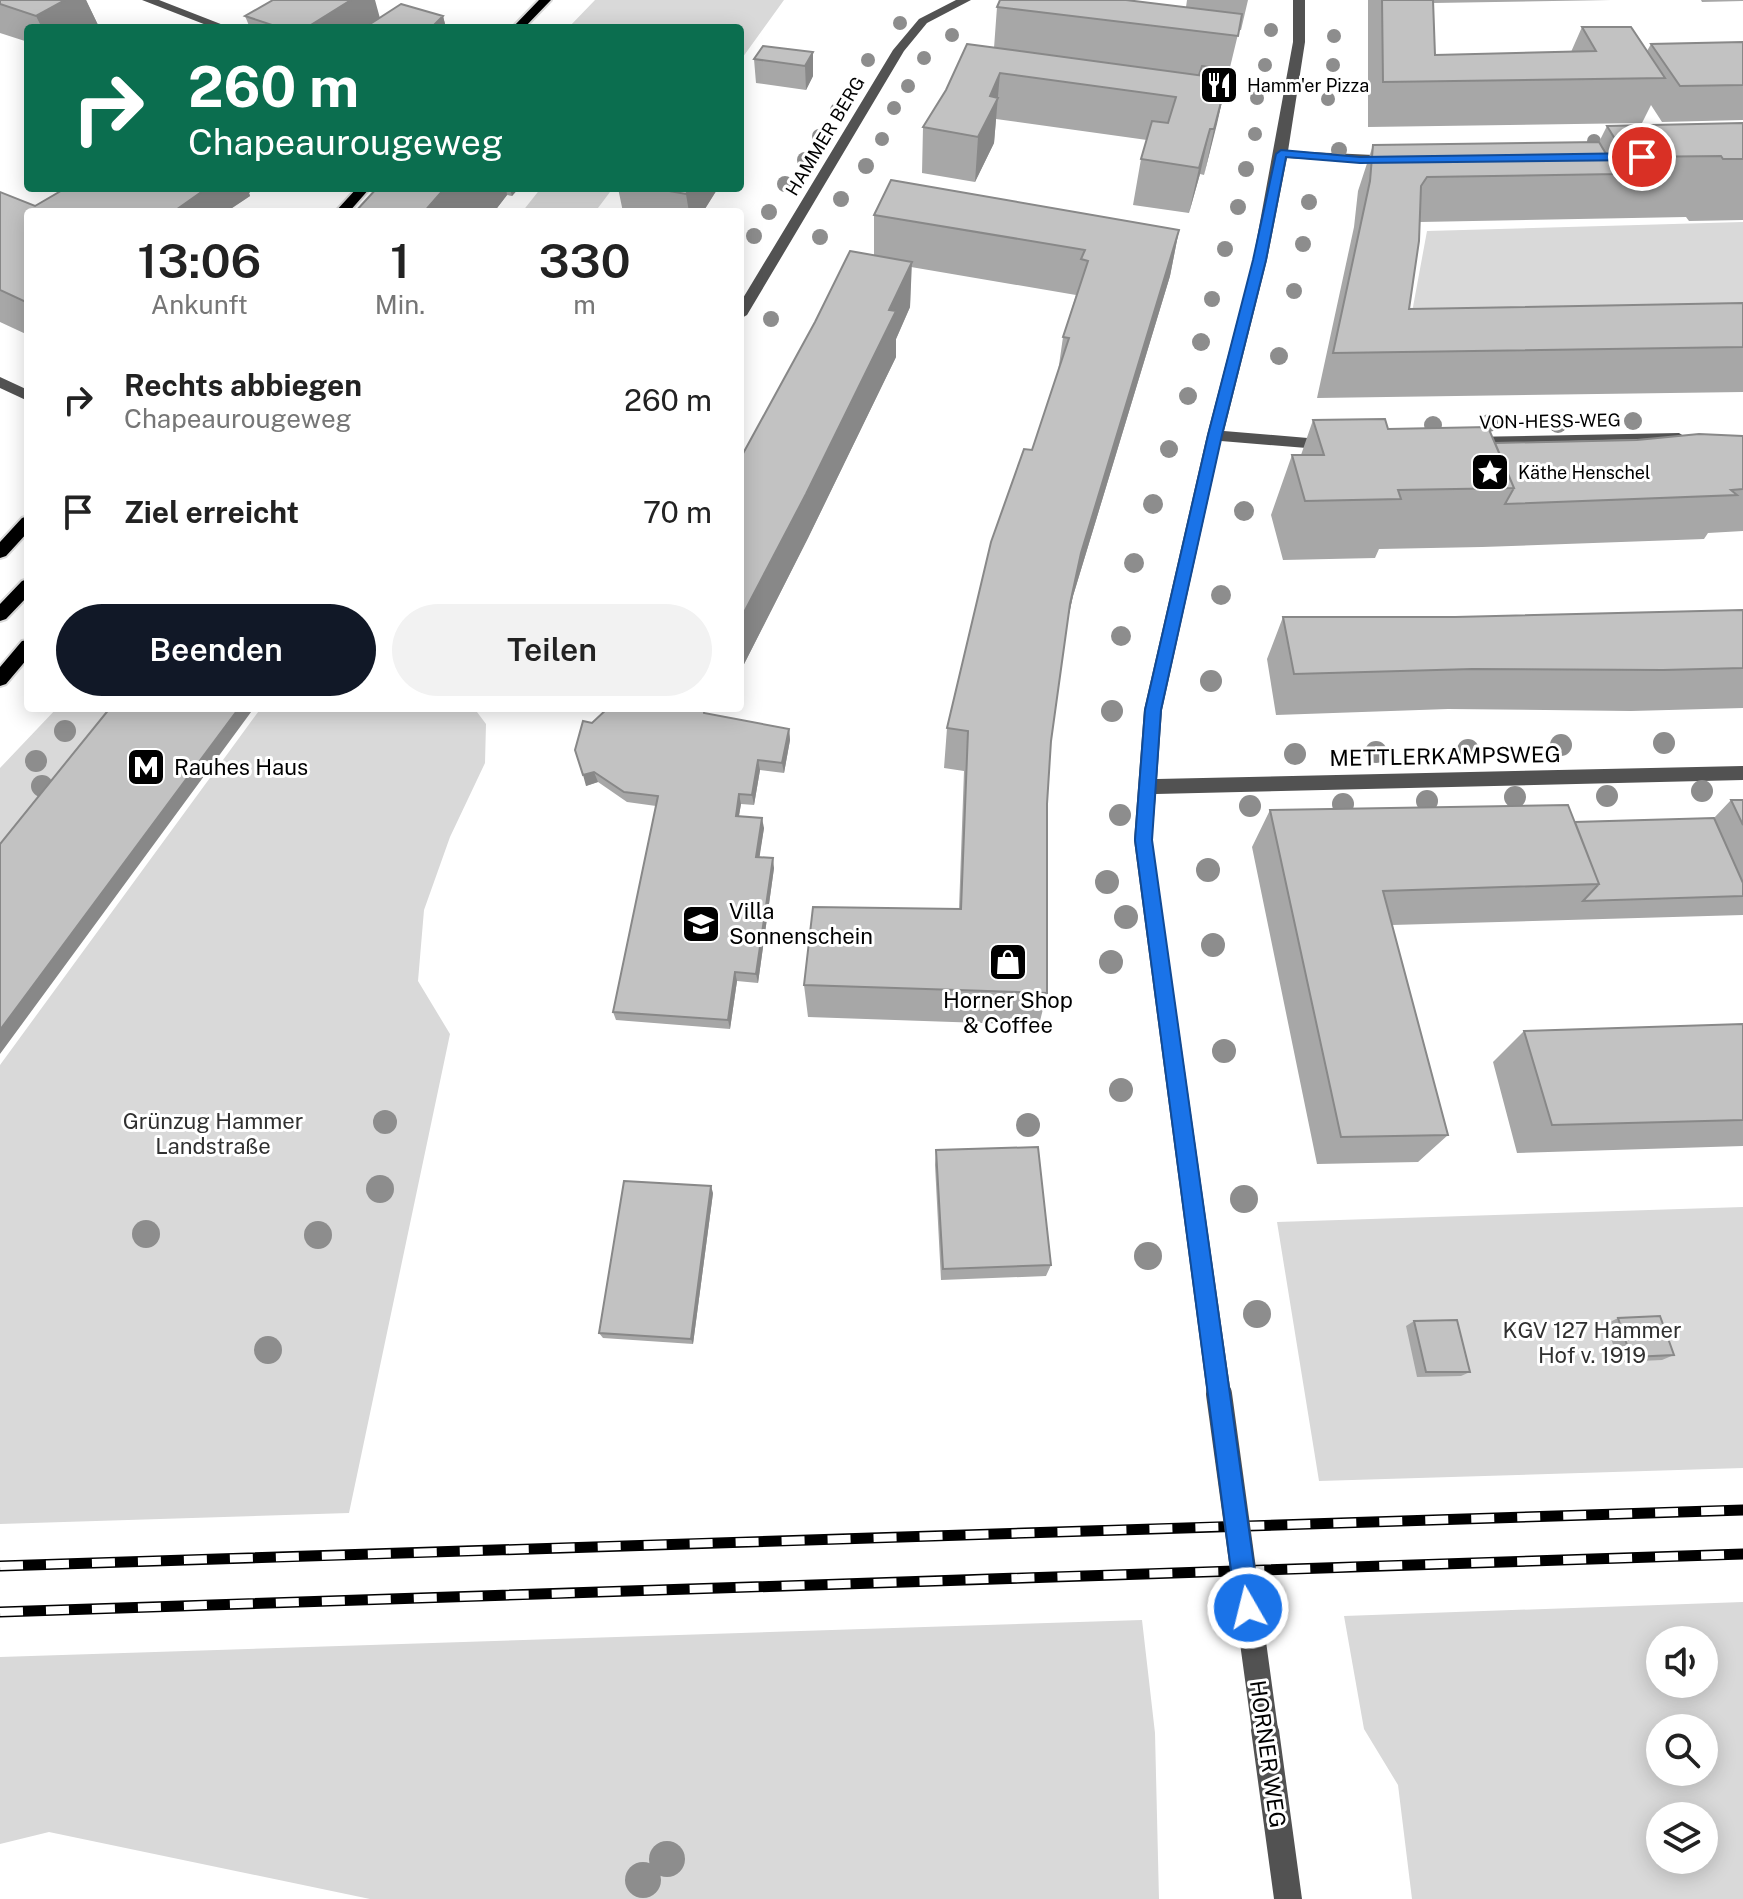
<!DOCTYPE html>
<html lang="de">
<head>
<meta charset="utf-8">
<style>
	:root { --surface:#fff; --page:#f2f2f2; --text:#222; --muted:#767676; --accent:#111827 }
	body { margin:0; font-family:"Public Sans",sans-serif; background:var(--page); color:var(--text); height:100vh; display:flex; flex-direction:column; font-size:30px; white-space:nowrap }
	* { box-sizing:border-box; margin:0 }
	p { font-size:26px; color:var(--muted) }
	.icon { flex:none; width:44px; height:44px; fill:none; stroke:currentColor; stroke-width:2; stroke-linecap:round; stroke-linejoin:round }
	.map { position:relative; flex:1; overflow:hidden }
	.drawer { position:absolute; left:24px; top:208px; width:720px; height:504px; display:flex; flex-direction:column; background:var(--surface); border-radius:8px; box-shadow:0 4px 20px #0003 }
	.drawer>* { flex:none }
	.banner { position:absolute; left:24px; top:24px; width:720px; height:168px; border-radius:8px; box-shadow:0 4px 20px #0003; background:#0b6e4f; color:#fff; overflow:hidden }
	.fabs { position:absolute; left:1646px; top:1626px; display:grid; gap:16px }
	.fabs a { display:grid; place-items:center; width:72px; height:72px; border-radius:50%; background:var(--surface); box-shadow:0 4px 20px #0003; font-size:40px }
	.pin { position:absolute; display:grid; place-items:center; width:68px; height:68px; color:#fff; margin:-34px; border:4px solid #fff; border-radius:50%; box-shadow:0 2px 8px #0007 }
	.me { position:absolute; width:88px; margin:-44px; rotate:352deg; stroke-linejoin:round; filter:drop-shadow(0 0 6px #0008) }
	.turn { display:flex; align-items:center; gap:28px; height:168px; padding:0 32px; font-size:36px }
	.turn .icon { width:104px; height:104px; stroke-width:2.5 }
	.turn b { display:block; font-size:56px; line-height:68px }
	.eta { display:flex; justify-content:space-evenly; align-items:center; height:136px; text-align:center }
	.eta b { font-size:48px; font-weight:600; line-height:56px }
	.button { display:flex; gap:16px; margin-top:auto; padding:16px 32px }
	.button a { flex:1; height:92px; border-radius:48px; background:var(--accent); color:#fff; font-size:32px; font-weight:600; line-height:92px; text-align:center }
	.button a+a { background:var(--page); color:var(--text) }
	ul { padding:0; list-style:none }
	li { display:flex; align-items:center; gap:24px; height:112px; padding:0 32px }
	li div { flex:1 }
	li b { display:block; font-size:30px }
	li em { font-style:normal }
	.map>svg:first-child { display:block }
</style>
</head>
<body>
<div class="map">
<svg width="1743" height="1899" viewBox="0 0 1743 1899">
	<rect width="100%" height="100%" fill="#fff"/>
	<path fill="#d9d9d9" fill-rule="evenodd" d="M595,0H784L740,61V28H568Z
		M541,188H613L595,212H522Z
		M1743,222V331L1406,345L1427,231Z
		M57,708H126L0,865V768Z
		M261,708H474L486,724L485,763L450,837L424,910L418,981L450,1034L349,1513L0,1524V1065Z
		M1743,1207V1468L1319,1481L1277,1222Z
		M1743,1602V1899H1412L1398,1785L1364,1729L1344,1616ZM1660,1640H1704V1684H1660ZM1660,1728H1704V1772H1660ZM1660,1816H1704V1860H1660Z
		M1142,1620L1155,1733L1159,1899H370L49,1832L0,1844V1657Z"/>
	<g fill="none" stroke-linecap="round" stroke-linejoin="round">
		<defs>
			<path id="major" d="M539,0H551L524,28H512Z
				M357,188H370L349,212H335Z
				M28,516V532L6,556L0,558V542L22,518Z
				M28,579V596L6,619L0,621V604L22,581Z
				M28,640V658L6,684L0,686V667L22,641Z"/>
		</defs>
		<use href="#major" stroke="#dbdbdb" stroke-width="4"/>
		<path fill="#525252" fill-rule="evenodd" d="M142,0H159L231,28H214Z
			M956,0H971L927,23L904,51L747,315L740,319V303L893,50L919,19Z
			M1293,0H1305V42L1288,151L1395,156L1401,160L1395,164L1287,158L1267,260L1224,431L1331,440L1339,445L1331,450L1221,441L1162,710L1157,779L1743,766V780L1156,794L1152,840L1231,1394L1228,1403L1219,1406L1210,1403L1207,1394L1134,840L1144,710L1207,435L1253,260L1293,42Z
			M0,377L28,390V401L0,388Z
			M1679,433L1687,438L1684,442L1467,447L1459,442L1467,437Z
			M1265,1716L1275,1720L1279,1730L1302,1899H1274L1251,1730L1255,1720Z"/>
		<use href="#major" fill="#000" fill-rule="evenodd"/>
		<defs>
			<path id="rail" d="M0,1566L1743,1510
				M0,1612L1743,1554"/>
		</defs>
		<use href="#rail" stroke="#000" stroke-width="11"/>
		<use href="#rail" stroke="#fff" stroke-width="8" stroke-dasharray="23" stroke-linecap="butt"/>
		<path stroke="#525252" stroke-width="26" d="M1219,1394L1265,1730"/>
	</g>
	<g fill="#8d8d8d">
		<circle cx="900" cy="23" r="7"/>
		<circle cx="1271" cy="30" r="7"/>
		<circle cx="952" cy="35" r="7"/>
		<circle cx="1334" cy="36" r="7"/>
		<circle cx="924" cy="58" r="7"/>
		<circle cx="868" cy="60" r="7"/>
		<circle cx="1265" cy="65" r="7"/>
		<circle cx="1333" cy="65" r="7"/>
		<circle cx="908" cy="86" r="7"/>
		<circle cx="1257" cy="98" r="7"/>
		<circle cx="1328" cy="99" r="7"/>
		<circle cx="894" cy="108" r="7"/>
		<circle cx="837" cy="110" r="7"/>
		<circle cx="1255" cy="134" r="7"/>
		<circle cx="819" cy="136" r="7"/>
		<circle cx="882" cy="139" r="7"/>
		<circle cx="1594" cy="141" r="7"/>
		<circle cx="1339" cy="150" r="8"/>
		<circle cx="805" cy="160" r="8"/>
		<circle cx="866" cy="166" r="8"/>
		<circle cx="1246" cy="169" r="8"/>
		<circle cx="785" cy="184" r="8"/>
		<circle cx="841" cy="199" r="8"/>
		<circle cx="1309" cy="202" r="8"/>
		<circle cx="1238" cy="207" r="8"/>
		<circle cx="769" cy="212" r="8"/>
		<circle cx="754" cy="236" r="8"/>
		<circle cx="820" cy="237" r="8"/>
		<circle cx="1303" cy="244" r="8"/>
		<circle cx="1225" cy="249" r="8"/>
		<circle cx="1294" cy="291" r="8"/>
		<circle cx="1212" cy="299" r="8"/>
		<circle cx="771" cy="319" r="8"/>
		<circle cx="1201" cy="342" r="9"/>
		<circle cx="1279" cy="356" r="9"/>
		<circle cx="1188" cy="396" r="9"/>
		<circle cx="1633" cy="421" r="9"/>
		<circle cx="1489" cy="423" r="9"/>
		<circle cx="1558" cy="424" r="9"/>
		<circle cx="1433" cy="425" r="9"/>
		<circle cx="1169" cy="449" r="9"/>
		<circle cx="1153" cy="504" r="10"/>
		<circle cx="1244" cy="511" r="10"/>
		<circle cx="1134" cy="563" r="10"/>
		<circle cx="1221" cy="595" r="10"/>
		<circle cx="1121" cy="636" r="10"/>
		<circle cx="1211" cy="681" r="11"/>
		<circle cx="1112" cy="711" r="11"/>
		<circle cx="65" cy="731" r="11"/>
		<circle cx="1664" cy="743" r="11"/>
		<circle cx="1561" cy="745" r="11"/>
		<circle cx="1468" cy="750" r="11"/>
		<circle cx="1376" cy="752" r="11"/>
		<circle cx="1295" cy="754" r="11"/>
		<circle cx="36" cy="761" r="11"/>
		<circle cx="42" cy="786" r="11"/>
		<circle cx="1702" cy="791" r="11"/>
		<circle cx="1607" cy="796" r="11"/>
		<circle cx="1515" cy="797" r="11"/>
		<circle cx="1427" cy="801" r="11"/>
		<circle cx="1343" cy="804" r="11"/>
		<circle cx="1250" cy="806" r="11"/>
		<circle cx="1120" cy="815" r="11"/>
		<circle cx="1208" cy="870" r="12"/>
		<circle cx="1107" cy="882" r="12"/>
		<circle cx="1126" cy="917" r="12"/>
		<circle cx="1213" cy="945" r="12"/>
		<circle cx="1111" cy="962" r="12"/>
		<circle cx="1224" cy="1051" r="12"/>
		<circle cx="1121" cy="1090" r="12"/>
		<circle cx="385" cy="1122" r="12"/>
		<circle cx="1028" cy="1125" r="12"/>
		<circle cx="380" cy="1189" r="14"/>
		<circle cx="1244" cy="1199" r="14"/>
		<circle cx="146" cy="1234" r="14"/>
		<circle cx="318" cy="1235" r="14"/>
		<circle cx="1148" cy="1256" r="14"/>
		<circle cx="1257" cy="1314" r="14"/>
		<circle cx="268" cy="1350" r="14"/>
		<circle cx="667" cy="1859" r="18"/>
		<circle cx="643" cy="1880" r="18"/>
	</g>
	<path fill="#a7a7a7" d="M0,0H86L98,25L93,28H28V42L0,33Z
		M1000,0H1133L1131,1L1186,7L1187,0H1248L1241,30H1239L1204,175L1200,174L1189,213L1133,205L1141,159L1147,140L996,119L994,143L975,182L922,173L923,127L994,48L997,7Z
		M1368,0H1611L1433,3L1435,55L1571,52L1582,27L1647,51L1651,44L1743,42V120L1662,122L1651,105L1642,123L1368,127Z
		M1701,0H1743V1L1702,2Z
		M245,16L380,18L443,16L446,28H250Z
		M813,52V76L806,90L756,83L754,59Z
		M1743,123V220L1689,221L1686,217L1420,222L1409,309L1743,347V392L1317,398L1354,227L1358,191L1373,145L1599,142L1607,126Z
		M66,188H255L249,193L250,196L226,212H28V335L0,322V192L35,206Z
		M377,188H519L512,196L507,195L494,212H355Z
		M618,188H718L703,212H623Z
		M874,215L1179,230L1170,276L1073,596L1068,618L1051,741L1047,804V993L1039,1025L808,1017L804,985L959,909L964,771L944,768L947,728L1032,450L1058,372L1063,337L1076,295L911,267L910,307L896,339V357L808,538L740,672V459L874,255Z
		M1313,420L1495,443L1743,436V531L1708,533L1704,539L1482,547L1379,549L1375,558L1283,560L1271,515L1292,455H1301Z
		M1743,610V708L1631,711L1448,709L1276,715L1267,659L1283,617H1455Z
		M706,714L789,729L790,740L784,773L760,770L754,805L741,804L739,816L764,828L759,857L774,868L758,983L737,981L730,1029L616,1020L613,1012L656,806L627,802L598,782L586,786L592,723Z
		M1731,800H1743V915L1392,925L1448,1135L1418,1162L1317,1164L1252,847L1270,810L1575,822L1714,818Z
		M1743,1024V1146L1517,1153L1493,1062L1524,1031Z
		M936,1150L1051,1265L1046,1276L941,1280L935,1165Z
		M713,1193L693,1344L603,1338L599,1333Z
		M1618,1318L1674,1355L1662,1360L1619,1362L1606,1324Z
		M1414,1321L1470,1372L1461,1376L1417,1377L1406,1326Z"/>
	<path fill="#888" d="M65,0H86L98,25L93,28H42L36,16Z
		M351,0H375L381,22L372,28H306Z
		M443,16L446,28H431Z
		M813,52V76L806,90L805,66Z
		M1000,73L994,143L975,182L978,137L990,96Z
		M1227,79L1217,124L1204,175L1214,129Z
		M1210,129L1200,174L1189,213L1199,168Z
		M207,188H255L249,193L250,196L226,212H173Z
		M445,188H506L507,195L494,212H424Z
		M510,188H519L512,196Z
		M691,188H718L703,212H689L686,194Z
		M1179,230L1170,276L1073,596L1062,646L1081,553Z
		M912,262L910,307L896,339V357L808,538L740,672V620Z
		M239,708H254L0,1054V1030Z
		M789,729L790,740L784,773L782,763Z
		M758,760L760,770L754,805L752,795Z
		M594,772L598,782L586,786L583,775Z
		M739,794L741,804L737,826L736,816Z
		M762,818L764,828L758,867L756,857Z
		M773,858L774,868L758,983L756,974Z
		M735,972L737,981L730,1029L728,1020Z
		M711,1186L713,1193L693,1344L691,1339Z"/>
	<path fill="#c2c2c2" stroke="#888" stroke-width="2" d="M0,0H65L36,16L0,4Z
		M273,0H351L306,28H281L245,16Z
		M1000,0H1126L1242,14L1238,36L997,7Z
		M1382,0H1433L1435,55L1596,51L1582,27H1631L1665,78L1383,82Z
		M401,4L443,16L431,28H364Z
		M1743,42V85L1680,86L1651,44Z
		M967,44L1227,79L1214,129H1210L1199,168L1141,159L1152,121L1168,123L1176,97L1000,73L990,96L998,98L978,137L923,127L946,90Z
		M763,46L813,52L805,66L754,59Z
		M1202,66L1227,69L1225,79L1199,75Z
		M1743,123V159H1723L1721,156L1626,157L1607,126Z
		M1599,142L1618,174L1427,177L1421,186L1419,241L1409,309L1743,303V347L1333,353L1370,181L1373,145Z
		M891,180L1179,230L1081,553L1070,604L1051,741L1047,804V993L804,985L813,907L961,909L968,731L947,728L991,542L1024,449L1032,450L1069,338L1063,337L1088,261L1081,259L1085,250L874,215Z
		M66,188H207L173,212H28V303L0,290V192L35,206Z
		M377,188H445L424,212H355Z
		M652,188H691L686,194Z
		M850,251L912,262L889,310L896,311L806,494L740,620V459L815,322Z
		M1385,419L1388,429L1488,427L1514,488L1398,490L1401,499L1305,501L1292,455H1324L1313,420Z
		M1699,434L1743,436V489L1731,490L1737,495L1505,504L1514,488L1495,443L1637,440Z
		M1743,610V668L1663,670L1472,669L1294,674L1283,617H1455Z
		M110,708H239L0,1030V844Z
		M608,708H704V713L789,729L782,763L758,760L752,795L739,794L736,816L762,818L756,857L773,858L756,974L735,972L728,1020L613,1012L658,796L624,792L594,772L583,775L575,750L583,721L592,723Z
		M1731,800H1743V825Z
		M1568,805L1599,884L1383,891L1448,1135L1341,1137L1270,810Z
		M1714,818L1743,883V896L1583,901L1599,884L1575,822Z
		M1743,1024V1120L1552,1125L1524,1031Z
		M1038,1147L1051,1265L943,1269L936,1150Z
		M624,1181L711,1186L691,1339L599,1333Z
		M1660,1316L1674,1355L1631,1357L1618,1318Z
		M1457,1320L1470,1372H1426L1414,1321Z"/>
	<path fill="#1a73e8" stroke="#114b97" stroke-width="2" d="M1281,150L1360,157L1642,153L1648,157L1642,160L1360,163L1286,157L1266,260L1222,435L1161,710L1152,840L1260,1608L1257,1617L1248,1620L1240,1617L1236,1608L1135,840L1145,710L1208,435L1253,260L1276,154Z"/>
	<defs>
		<symbol id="restaurant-square" viewBox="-11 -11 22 22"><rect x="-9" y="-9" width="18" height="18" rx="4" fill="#000" stroke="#fff"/><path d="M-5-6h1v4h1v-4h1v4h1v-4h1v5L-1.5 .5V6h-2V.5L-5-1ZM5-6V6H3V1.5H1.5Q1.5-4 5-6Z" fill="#fff"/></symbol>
		<symbol id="sight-square" viewBox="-11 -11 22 22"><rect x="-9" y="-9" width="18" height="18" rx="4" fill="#000" stroke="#fff"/><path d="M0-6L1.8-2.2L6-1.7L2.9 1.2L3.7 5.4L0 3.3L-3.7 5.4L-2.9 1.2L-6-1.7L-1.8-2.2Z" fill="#fff"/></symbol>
		<symbol id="metro-square" viewBox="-11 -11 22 22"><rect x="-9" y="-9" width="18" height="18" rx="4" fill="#000" stroke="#fff"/><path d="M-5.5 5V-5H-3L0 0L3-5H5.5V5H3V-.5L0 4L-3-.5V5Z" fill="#fff"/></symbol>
		<symbol id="school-square" viewBox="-11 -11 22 22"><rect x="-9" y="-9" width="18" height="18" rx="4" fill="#000" stroke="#fff"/><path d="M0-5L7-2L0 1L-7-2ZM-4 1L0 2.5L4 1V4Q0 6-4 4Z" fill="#fff"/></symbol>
		<symbol id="shop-square" viewBox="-11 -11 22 22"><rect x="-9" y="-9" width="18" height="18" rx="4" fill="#000" stroke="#fff"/><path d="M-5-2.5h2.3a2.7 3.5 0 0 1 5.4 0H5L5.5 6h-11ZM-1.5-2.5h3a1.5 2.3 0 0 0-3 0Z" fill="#fff"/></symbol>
	</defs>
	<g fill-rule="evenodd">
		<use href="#restaurant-square" x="1197" y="63" width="44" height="44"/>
		<use href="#sight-square" x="1468" y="450" width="44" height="44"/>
		<use href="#metro-square" x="124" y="745" width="44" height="44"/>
		<use href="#school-square" x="679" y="902" width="44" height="44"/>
		<use href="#shop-square" x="986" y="940" width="44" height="44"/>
	</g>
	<g text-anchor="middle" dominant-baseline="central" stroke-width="6" stroke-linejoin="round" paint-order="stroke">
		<g font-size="18" fill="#000" stroke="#fff" text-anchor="start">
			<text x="1247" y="85">Hamm'er Pizza</text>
			<text x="1518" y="472">Käthe Henschel</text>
		</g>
		<g font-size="18" fill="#000" stroke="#fff">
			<text transform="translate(825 136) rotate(-59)">HAMMER BERG</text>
			<text transform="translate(1550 421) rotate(-1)">VON-HESS-WEG</text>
		</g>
		<g font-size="22" fill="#000" stroke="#fff">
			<text transform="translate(1445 756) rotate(-1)">METTLERKAMPSWEG</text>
			<text transform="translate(1268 1754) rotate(82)">HORNER WEG</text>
		</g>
		<g font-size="22" fill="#000" stroke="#fff" text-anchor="start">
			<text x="174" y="767">Rauhes Haus</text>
			<text x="729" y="911">Villa<tspan x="729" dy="25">Sonnenschein</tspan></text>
			<text x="1008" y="1000" text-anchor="middle">Horner Shop<tspan x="1008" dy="25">&amp; Coffee</tspan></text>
		</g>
		<g font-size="22" fill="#303030" stroke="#fff">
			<text x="213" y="1121">Grünzug Hammer<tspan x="213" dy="25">Landstraße</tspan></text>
			<text x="1592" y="1330">KGV 127 Hammer<tspan x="1592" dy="25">Hof v. 1919</tspan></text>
		</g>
	</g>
</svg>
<div class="fabs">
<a><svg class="icon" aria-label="sound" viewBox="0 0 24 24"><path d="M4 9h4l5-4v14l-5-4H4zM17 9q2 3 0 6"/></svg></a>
<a><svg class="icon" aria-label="search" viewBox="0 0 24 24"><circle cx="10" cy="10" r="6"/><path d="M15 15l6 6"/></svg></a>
<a><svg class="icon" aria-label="layers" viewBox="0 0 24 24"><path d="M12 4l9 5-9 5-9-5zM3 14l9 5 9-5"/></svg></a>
</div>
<div class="pin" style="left:1642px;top:157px;background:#d93025"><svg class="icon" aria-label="arrive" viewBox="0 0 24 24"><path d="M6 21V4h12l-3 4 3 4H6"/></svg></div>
<svg class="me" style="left:1248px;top:1608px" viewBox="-20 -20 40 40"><circle r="17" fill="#1a73e8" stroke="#fff" stroke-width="3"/><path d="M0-11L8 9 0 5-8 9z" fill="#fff"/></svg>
<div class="banner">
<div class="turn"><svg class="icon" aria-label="right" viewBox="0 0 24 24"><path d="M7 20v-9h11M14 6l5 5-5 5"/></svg><div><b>260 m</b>Chapeaurougeweg</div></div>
</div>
<section class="drawer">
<div class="eta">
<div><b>13:06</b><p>Ankunft</p></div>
<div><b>1</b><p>Min.</p></div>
<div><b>330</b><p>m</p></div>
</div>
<ul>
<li><svg class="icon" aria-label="right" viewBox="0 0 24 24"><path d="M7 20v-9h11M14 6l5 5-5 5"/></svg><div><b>Rechts abbiegen</b><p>Chapeaurougeweg</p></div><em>260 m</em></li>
<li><svg class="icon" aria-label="arrive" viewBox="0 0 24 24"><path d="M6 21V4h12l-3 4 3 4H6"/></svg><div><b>Ziel erreicht</b></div><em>70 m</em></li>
</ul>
<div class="button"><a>Beenden</a><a>Teilen</a></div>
</section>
</div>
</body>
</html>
